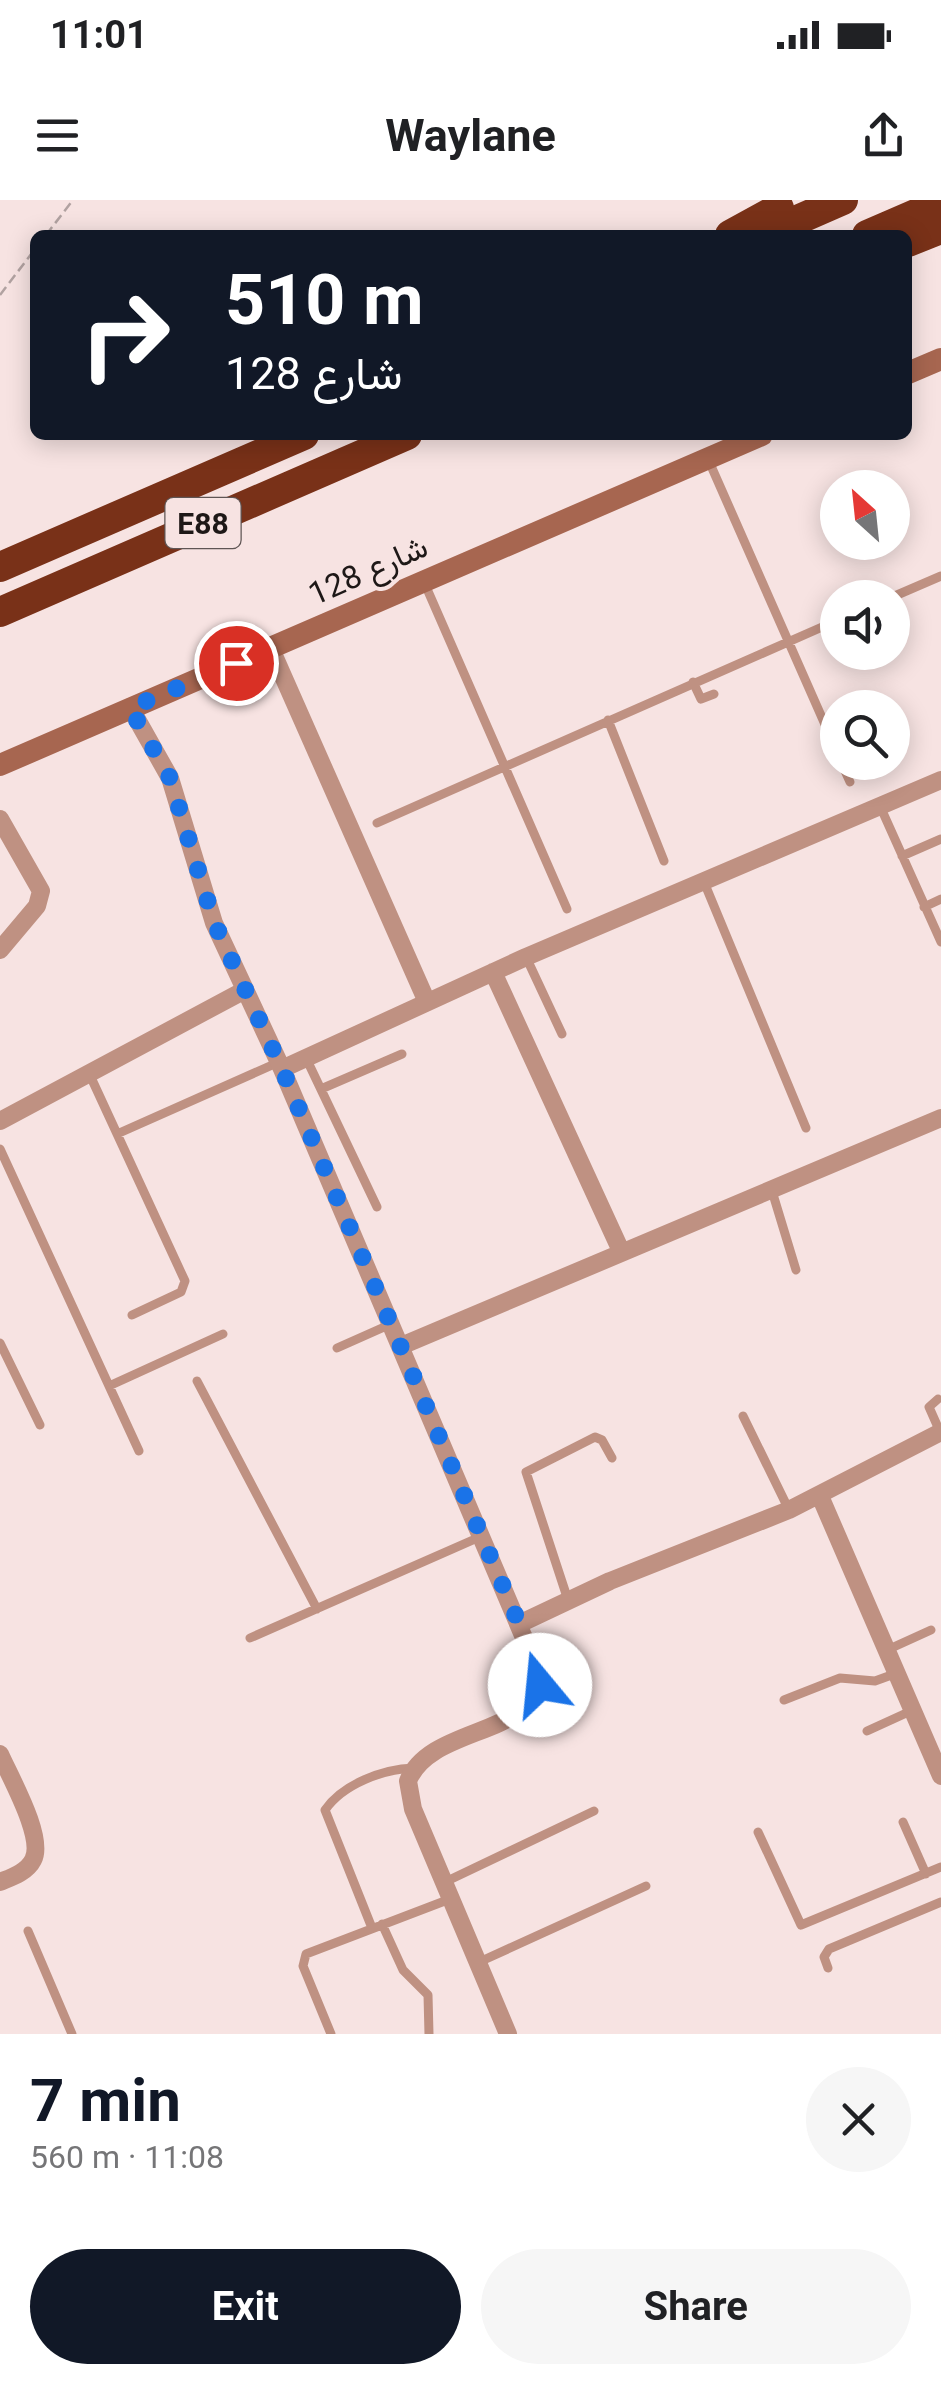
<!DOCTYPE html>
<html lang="en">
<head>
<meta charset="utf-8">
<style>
	:root { --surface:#fff; --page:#f6f6f6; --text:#202124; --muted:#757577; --accent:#111827 }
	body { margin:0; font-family:Roboto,Vazirmatn,sans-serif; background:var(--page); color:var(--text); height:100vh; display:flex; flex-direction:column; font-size:38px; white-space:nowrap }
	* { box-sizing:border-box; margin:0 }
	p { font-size:32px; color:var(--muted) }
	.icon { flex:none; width:55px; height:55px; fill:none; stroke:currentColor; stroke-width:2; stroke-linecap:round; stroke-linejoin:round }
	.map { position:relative; height:1834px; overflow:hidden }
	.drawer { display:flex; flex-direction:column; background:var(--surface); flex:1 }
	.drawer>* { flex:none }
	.guide { position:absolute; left:30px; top:30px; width:882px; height:210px; border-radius:15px; box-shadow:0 5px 25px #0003; background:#111827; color:#fff; overflow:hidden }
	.needle { width:65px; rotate:333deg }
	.fabs { position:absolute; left:820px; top:270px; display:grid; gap:20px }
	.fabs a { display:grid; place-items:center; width:90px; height:90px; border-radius:50%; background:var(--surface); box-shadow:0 5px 25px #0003; font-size:50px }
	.pin { position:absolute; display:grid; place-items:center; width:85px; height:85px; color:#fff; margin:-42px; border:5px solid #fff; border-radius:50%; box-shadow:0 2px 10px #0007 }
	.me { position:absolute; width:110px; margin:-55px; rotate:343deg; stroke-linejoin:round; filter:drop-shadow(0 0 8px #0008) }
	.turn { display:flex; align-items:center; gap:35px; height:210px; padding:0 30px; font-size:45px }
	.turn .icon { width:130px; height:130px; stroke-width:2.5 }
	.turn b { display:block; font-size:70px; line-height:85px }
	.round { display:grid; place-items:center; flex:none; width:105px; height:105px; border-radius:52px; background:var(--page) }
	.head { display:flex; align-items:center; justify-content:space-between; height:170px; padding:0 30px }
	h1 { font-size:60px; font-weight:700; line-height:75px; color:var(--accent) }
	.primary-button { display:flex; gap:20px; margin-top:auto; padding:20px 30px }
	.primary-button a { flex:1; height:115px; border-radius:60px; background:var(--accent); color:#fff; font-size:40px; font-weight:700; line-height:115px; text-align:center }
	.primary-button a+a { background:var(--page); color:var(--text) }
	.status { display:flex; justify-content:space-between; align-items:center; height:70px; padding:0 50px; background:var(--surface); direction:ltr }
	.status svg { height:28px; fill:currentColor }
	header { display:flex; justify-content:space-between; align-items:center; height:130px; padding:0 30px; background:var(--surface); font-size:45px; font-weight:700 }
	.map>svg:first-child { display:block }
</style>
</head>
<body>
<div class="status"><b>11:01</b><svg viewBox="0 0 49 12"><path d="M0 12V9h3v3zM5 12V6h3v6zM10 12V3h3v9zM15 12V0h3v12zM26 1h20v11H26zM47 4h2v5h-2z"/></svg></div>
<header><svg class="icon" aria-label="menu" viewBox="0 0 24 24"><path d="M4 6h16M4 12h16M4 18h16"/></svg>Waylane<svg class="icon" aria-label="share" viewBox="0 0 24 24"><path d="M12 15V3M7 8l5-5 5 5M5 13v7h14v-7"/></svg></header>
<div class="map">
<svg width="941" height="1834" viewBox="0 0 941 1834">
	<rect width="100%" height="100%" fill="#f7e3e2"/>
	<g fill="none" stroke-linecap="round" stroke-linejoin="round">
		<path stroke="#b1a2a1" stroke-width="2.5" stroke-dasharray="10 5" stroke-linecap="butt" d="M46,35L73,0
			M0,95L35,49"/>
		<path stroke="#bf9182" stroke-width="9" d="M708,259L838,554
			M424,382L567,709
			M890,398L941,376
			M693,482L701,499L714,494
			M608,520L664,661
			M841,562L850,582
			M880,606L941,742
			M377,623L838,420
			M902,656L941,639
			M704,682L806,928
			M924,707L941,699
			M526,757L562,834
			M306,858L377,1007
			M88,871L185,1081L181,1092L132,1115
			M321,889L402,854
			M117,934L279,862
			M0,949L139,1251
			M772,991L796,1070
			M0,1143L40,1225
			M337,1148L391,1124
			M197,1181L317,1409
			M109,1186L223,1134
			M938,1199L929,1207L940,1232
			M743,1216L789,1310
			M568,1400L526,1272L595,1237L602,1240L612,1258
			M250,1438L482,1336
			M887,1450L931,1430
			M784,1500L840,1478L875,1481L897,1473
			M867,1531L913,1510
			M903,1622L926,1674
			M758,1632L801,1725L941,1667
			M445,1682L594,1611
			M382,1724L403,1770L428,1795L429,1834
			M372,1728L325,1610C343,1584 383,1569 414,1568
			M28,1731L72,1834
			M477,1763L646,1686
			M828,1768L824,1757L829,1749L941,1702
			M331,1834L303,1766L306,1754L450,1699"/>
		<path stroke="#bf9182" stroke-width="18" d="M271,449L427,802
			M130,507L170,578L214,723L282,869L539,1473C540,1538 431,1524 408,1581L413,1609L508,1834
			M0,619L41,691L37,706L0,750
			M493,772L621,1051
			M282,869L526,757L941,580
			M0,921L245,790
			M401,1146L941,918
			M820,1296L941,1576
			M519,1424L610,1381L789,1310L941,1232
			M0,1554C10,1577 45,1638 33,1660C27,1672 12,1677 0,1682"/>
		<path stroke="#a76650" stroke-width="22" d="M908,173L941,159
			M0,565L762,235"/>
		<path stroke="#793118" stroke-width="30" d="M730,35L779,8
			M763,35L843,0
			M867,35L941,3
			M908,42L941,29
			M0,367L304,235
			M0,412L407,235"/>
	</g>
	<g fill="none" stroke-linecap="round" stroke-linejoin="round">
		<path stroke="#1a73e8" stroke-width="18" stroke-dasharray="0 32.4" d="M236,463L130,508L170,578L214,722L282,869L535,1461L540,1485"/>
	</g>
	<g text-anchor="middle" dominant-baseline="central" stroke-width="8" stroke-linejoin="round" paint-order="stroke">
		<rect fill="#f7e3e2" stroke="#5f5554" stroke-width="2.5" x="165.5" y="298" width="75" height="50" rx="8"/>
		<g font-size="30" font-weight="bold" fill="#1e1817">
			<text x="203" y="323">E88</text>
		</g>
		<g font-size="32" fill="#1e1817" stroke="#f7e3e2">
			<text transform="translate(368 370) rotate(-24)">شارع 128</text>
		</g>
	</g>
</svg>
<div class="fabs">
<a><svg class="needle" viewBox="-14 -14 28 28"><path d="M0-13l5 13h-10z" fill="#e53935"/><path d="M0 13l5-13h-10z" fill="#757577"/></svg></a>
<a><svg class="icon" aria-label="sound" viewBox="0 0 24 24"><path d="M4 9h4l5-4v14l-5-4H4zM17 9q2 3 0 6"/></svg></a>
<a><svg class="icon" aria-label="search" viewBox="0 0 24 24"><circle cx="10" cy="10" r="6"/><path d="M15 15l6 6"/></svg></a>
</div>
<div class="pin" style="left:236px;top:463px;background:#d93025"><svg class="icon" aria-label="arrive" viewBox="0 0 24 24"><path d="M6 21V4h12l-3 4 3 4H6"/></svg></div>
<svg class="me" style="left:540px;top:1485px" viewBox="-20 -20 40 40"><circle r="19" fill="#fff"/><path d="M0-13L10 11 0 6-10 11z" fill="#1a73e8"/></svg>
<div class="guide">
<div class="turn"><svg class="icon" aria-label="right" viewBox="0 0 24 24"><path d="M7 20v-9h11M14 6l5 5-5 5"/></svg><div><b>510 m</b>شارع 128</div></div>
</div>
</div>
<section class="drawer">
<div class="head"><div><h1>7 min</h1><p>560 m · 11:08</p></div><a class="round"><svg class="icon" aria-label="close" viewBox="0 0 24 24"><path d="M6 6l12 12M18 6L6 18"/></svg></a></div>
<div class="primary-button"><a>Exit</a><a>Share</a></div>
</section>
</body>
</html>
